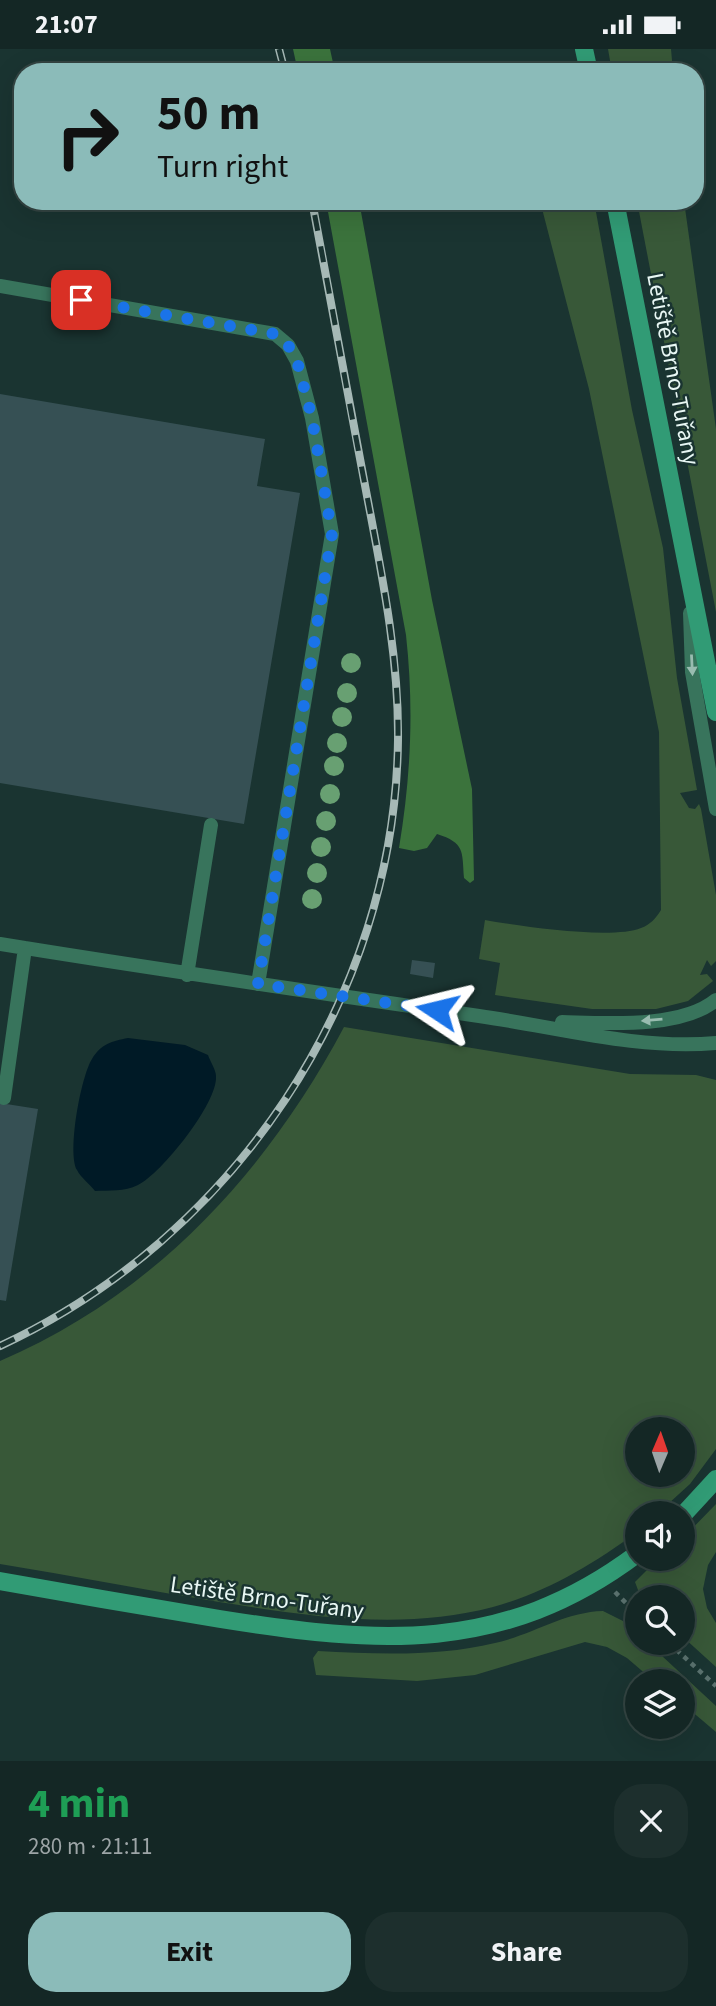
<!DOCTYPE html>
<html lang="en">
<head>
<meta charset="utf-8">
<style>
	:root { --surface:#142725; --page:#1d2f2d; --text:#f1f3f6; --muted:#9da5a7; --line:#334442; --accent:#8bbbb9 }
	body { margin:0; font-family:"Source Sans 3",sans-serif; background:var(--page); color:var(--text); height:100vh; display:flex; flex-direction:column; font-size:26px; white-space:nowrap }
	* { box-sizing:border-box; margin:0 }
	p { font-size:23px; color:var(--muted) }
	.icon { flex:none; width:38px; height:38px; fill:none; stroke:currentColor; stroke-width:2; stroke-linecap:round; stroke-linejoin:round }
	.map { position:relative; height:1712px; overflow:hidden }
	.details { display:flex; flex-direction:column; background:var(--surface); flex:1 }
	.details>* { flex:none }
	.banner { position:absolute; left:14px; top:14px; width:690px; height:147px; border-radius:28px; box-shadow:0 7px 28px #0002,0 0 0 2px var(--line); background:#8bbbb9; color:#111; overflow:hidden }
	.needle { width:46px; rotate:2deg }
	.tools { position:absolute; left:625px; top:1368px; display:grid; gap:14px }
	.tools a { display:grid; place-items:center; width:70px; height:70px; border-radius:50%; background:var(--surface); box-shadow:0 7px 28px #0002,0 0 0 2px var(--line); font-size:35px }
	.pin { position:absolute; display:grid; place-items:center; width:60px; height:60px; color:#fff; margin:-30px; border-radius:14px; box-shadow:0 4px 10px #0006 }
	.me { position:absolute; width:77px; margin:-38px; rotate:280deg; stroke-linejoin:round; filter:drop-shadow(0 0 5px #0008) }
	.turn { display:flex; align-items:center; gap:24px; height:147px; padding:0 28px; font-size:32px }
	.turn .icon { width:91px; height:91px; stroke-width:2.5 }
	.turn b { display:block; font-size:49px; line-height:60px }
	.round { display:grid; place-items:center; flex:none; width:74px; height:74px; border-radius:28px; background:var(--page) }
	.overview { display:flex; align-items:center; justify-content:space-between; height:119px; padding:0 28px }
	h1 { font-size:42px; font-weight:700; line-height:52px; color:#1e9e55 }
	.action { display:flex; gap:14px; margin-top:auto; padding:14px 28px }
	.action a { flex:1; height:80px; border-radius:28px; background:var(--accent); color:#111; font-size:28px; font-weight:700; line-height:80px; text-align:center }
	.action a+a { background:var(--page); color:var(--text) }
	.status { display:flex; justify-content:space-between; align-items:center; height:49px; padding:0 35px; background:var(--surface); direction:ltr }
	.status svg { height:19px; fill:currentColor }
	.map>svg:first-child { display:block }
</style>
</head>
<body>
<div class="status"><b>21:07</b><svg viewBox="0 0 49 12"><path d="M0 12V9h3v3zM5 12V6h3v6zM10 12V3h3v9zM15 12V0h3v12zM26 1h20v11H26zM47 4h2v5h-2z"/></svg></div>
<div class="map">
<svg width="716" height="1712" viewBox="0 0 716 1712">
	<rect width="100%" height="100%" fill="#1a3431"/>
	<path fill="#385838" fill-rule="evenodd" d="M608,0H671L673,23H612Z
		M540,152H594L632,361L663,499L677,629L697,741L680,744L689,759L695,760L699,755L701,760L716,846V912L711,917L707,911L700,926L707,925L713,932L688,952L656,960H592L495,946L500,914L479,910L485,871C518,877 612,891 641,879C650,876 656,869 661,861L659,683L589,340Z
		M637,152H684L716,380V563Z
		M344,978L630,1025L696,1026L716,1031V1400L690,1435L657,1465H637V1483C592,1516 547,1543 493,1558C402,1582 309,1567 219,1553C146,1541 73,1527 0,1515V1312C154,1246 267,1123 344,978ZM637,1381H682V1426H637Z
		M716,1455V1503L708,1516L703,1540L707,1559L716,1574V1618L683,1588L682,1549H641L635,1533L658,1510H682L683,1489Z
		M603,1562L625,1573L637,1584V1594H648L716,1657V1683L683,1655L682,1633H655L627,1609L607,1598L585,1593L475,1626L417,1632L316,1626L313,1609L318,1602C377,1605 437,1608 495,1594C532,1586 564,1563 603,1562Z"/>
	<path fill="#3b733c" d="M293,0H330L335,23H298Z
		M326,152H359L432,551L472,740L474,831L470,834L464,829C462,802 465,794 437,785L427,799L414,802L399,799C411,727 414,659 406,586Z"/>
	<path fill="#001a26" d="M128,989L185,996L208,1006C210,1012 216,1021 216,1027C218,1054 161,1125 138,1136C124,1143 110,1141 95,1142C90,1135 81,1129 77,1121C67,1103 81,1027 92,1010C101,995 112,992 128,989Z"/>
	<path fill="#365054" d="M0,345L265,390L257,437L300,444L244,775L0,734Z
		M412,911L435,914L433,929L410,925Z
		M0,1054L38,1060L6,1252L0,1251Z"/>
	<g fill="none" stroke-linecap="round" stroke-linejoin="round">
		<path stroke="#5a716e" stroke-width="4.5" stroke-dasharray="5 5" stroke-linecap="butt" d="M615,1543L637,1565
			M669,1594L716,1637"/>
		<path stroke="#38745c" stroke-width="14" d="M0,237L275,285L288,296L297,312L312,369L332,485L258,935
			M690,564L692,623L716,760
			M0,895C159,921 319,944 479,967C557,978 637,1001 716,994
			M187,926L211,776
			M562,973C605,974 681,980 716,951
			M4,1049L25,899"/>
		<path stroke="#319b75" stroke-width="18" d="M584,0L589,23
			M615,152L716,663
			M682,1467L716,1430
			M0,1532C73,1545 147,1558 220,1570C377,1595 502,1606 637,1505"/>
		<defs>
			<path id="rail" d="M279,0L285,23
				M0,1297C233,1189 395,950 398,691C399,603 380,517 364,431C346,338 330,245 312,152"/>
		</defs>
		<use href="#rail" stroke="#a6b9b6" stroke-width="8"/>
		<use href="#rail" stroke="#1a3431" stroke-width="5" stroke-dasharray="16" stroke-linecap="butt"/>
	</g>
	<g fill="#68a072">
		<circle cx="351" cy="614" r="10"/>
		<circle cx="347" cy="644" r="10"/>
		<circle cx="342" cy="668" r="10"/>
		<circle cx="337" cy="694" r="10"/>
		<circle cx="334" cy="717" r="10"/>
		<circle cx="330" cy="745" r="10"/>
		<circle cx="326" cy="772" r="10"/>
		<circle cx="321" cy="798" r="10"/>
		<circle cx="317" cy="824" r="10"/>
		<circle cx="312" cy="850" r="10"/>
	</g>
	<defs><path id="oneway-solid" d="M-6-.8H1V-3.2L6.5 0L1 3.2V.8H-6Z" transform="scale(1.75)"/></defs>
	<g fill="#99bcb0">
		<use href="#oneway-solid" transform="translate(692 616) rotate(87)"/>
		<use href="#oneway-solid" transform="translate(652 971) rotate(175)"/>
	</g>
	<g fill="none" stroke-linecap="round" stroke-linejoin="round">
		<path stroke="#1a73e8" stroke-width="12" stroke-dasharray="0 21.6" d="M81,251L275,285L288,296L297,312L312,369L332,485L258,935L437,961"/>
	</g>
	<g text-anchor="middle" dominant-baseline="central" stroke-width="5" stroke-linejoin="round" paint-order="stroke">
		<g font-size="24" fill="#e8f7f4" stroke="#1a3431">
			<text transform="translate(673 320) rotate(79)">Letiště Brno-Tuřany</text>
			<text transform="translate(267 1549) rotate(8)">Letiště Brno-Tuřany</text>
		</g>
	</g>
</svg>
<div class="tools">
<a><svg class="needle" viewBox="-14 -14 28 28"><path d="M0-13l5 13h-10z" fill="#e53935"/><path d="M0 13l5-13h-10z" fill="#9da5a7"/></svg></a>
<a><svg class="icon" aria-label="sound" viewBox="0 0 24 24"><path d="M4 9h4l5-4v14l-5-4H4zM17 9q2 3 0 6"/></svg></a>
<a><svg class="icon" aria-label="search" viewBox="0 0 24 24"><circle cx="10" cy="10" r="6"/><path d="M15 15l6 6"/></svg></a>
<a><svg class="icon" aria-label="layers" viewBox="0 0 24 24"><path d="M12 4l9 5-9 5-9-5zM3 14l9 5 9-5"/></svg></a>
</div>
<div class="pin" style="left:81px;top:251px;background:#d93025"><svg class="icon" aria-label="arrive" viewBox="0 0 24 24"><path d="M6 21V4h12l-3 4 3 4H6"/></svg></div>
<svg class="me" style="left:437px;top:961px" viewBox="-20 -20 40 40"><path d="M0-17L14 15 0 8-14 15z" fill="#1a73e8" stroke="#fff" stroke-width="4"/></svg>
<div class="banner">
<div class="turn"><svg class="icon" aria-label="right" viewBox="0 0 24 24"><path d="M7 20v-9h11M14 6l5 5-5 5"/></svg><div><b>50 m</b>Turn right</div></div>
</div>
</div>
<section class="details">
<div class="overview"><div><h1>4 min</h1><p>280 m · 21:11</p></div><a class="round"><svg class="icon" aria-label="close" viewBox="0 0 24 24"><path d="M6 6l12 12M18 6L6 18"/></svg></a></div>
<div class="action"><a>Exit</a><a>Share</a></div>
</section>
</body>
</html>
